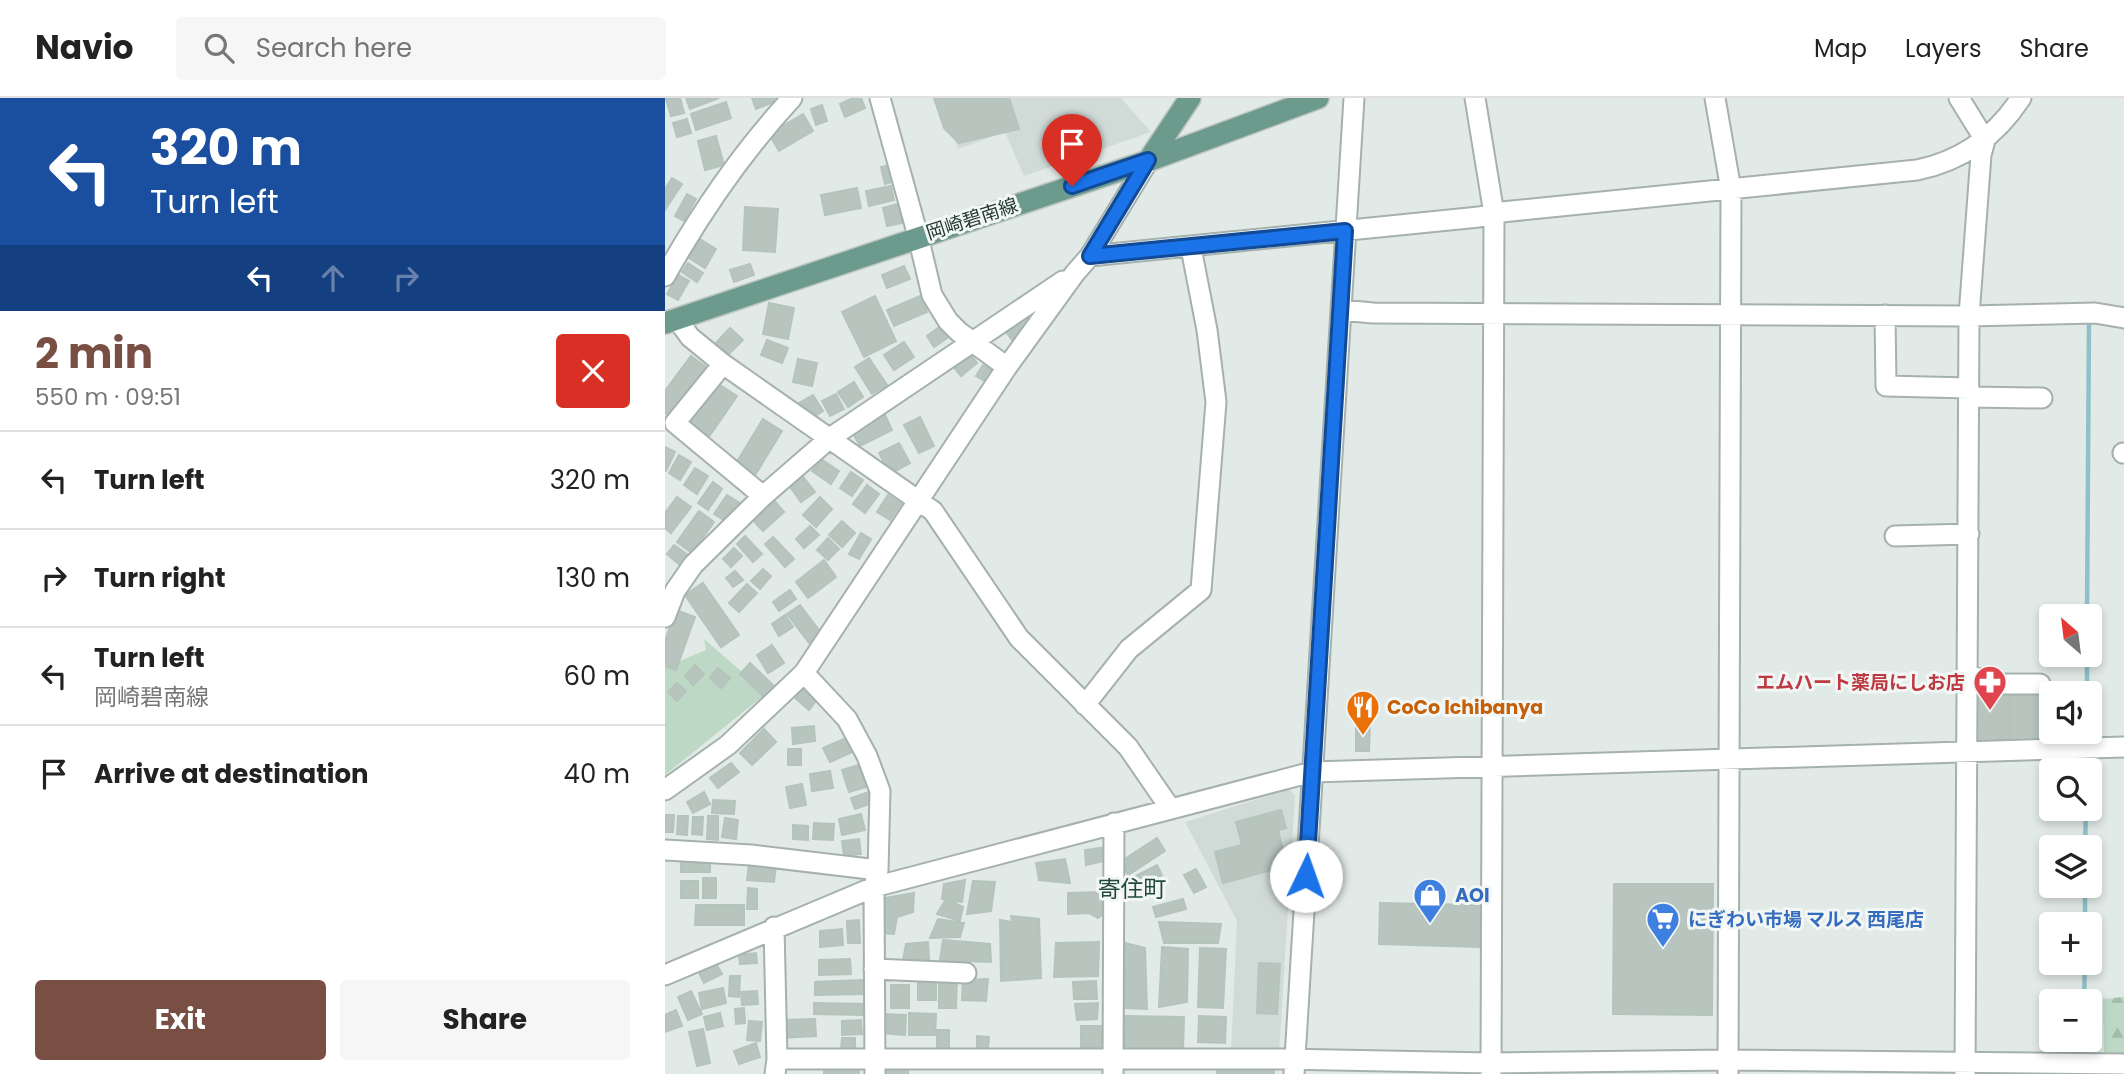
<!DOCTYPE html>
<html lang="en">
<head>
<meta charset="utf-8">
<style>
	:root { --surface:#fff; --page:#f6f6f6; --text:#222; --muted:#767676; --line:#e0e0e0; --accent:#784f42 }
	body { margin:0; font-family:Poppins,"Noto Sans JP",sans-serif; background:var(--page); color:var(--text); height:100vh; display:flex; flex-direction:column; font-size:26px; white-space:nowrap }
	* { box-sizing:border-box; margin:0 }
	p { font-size:23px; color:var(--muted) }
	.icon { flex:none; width:38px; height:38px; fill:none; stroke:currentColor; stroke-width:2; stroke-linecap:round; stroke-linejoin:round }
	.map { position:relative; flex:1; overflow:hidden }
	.side { display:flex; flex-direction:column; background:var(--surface); width:665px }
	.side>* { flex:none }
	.hud { background:#1a4fa0; color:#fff; overflow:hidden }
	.needle { width:46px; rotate:332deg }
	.tools { position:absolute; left:1374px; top:506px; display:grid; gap:14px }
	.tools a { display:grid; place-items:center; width:63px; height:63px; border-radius:7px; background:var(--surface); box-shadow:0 4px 10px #0003; font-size:35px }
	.pin { position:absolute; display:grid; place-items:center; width:60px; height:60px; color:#fff; margin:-72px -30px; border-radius:50% 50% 50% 0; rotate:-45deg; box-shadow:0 0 7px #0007 }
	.pin .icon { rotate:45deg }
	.me { position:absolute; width:77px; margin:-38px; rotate:3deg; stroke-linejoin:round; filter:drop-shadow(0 0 5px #0008) }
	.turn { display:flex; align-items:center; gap:24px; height:147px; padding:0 35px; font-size:32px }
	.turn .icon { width:91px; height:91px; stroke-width:2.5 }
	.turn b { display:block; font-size:49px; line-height:60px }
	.lanes { display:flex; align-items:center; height:66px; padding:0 35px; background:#0003; justify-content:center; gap:35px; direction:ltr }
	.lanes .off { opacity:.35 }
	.round { display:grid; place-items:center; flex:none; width:74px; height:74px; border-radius:7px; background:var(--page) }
	.headline { display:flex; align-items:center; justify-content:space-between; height:119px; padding:0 35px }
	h1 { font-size:42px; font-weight:700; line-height:52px; color:var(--accent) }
	.primary-button { display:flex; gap:14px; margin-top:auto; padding:14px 35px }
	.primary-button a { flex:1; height:80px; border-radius:7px; background:var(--accent); color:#fff; font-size:28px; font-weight:700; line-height:80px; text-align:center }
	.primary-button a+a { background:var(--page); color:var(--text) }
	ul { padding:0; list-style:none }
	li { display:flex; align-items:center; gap:21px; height:98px; padding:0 35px; border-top:2px solid var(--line) }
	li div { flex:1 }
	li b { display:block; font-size:26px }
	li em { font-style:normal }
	header { display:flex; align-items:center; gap:42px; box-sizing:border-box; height:98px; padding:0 35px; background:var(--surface); border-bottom:2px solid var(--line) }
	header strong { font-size:33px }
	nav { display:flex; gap:38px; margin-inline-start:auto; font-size:24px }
	.search { width:490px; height:63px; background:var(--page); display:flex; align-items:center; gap:18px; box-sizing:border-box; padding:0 24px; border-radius:7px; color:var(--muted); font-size:26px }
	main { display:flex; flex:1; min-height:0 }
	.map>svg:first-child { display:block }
</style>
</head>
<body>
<header>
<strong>Navio</strong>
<div class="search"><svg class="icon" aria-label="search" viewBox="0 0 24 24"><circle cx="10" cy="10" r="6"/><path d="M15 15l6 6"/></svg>Search here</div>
<nav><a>Map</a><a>Layers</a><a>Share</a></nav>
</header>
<main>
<section class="side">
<div class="hud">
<div class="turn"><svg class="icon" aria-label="left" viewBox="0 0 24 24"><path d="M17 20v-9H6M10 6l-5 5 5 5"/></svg><div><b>320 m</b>Turn left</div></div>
<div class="lanes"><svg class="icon" aria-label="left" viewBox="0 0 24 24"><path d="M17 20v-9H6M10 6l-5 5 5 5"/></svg><svg class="icon off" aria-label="ahead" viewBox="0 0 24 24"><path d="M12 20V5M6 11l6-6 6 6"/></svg><svg class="icon off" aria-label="right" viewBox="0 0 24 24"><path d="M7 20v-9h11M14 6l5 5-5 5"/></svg></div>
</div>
<div class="headline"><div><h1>2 min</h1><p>550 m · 09:51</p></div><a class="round" style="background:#d93025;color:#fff"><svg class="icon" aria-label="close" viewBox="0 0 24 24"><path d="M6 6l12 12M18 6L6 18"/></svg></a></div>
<ul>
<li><svg class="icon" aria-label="left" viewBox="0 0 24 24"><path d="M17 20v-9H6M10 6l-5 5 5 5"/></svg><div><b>Turn left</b></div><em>320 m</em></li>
<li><svg class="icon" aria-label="right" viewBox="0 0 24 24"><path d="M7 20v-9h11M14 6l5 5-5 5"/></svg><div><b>Turn right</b></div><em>130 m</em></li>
<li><svg class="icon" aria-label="left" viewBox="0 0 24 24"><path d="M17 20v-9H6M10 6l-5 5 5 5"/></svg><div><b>Turn left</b><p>岡崎碧南線</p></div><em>60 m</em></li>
<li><svg class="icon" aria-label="arrive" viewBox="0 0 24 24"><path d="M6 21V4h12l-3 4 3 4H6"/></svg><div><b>Arrive at destination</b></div><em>40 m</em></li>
</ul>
<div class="primary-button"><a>Exit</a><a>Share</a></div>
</section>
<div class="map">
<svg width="1459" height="976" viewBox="0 0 1459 976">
	<defs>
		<pattern id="forest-firs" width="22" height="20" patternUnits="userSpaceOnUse" patternTransform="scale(1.75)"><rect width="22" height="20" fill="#bdd9c5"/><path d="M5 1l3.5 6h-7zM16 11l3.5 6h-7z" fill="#a2bbaa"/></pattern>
	</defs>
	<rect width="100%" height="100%" fill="#e2eae7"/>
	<path fill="#d0dad6" d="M274,0H456L486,34L359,78L340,34L293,51Z
		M624,691L630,698L614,955H566L572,823L520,724Z"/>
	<path fill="url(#forest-firs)" d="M1459,899V964H1439L1438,901Z"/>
	<path fill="#bdd9c5" d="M39,541L77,574L98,598L0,677V569L41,552Z"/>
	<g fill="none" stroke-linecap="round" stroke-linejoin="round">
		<path stroke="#90c1c9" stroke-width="4.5" d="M1422,518L1424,222
			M1422,595V556
			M1421,641V634
			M1421,672V666
			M1420,749L1421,710
			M1420,826V788
			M1419,903L1420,864
			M1419,957V942"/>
	</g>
	<path fill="#b8c5bf" stroke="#b5c3bd" stroke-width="2" d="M15,0L19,15L6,18L1,1Z
		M21,0H54L25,11Z
		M87,0H115L116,1L91,11Z
		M188,0H196L200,10L180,19L175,6Z
		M269,0H344L354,31L294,45L279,30Z
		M61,4L66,20L31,32L26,16Z
		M157,7L162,23L151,27L146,11Z
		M138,16L148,33L114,53L104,36Z
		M22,21L26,35L12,39L8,25Z
		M51,38L59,67L40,72L33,43Z
		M226,67L230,83L220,86L216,69Z
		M7,80L17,86L0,112V91Z
		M226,88L229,102L204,108L201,93Z
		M192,90L196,110L160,117L156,97Z
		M22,96L31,101L19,123L10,118Z
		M233,106L237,125L222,128L218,110Z
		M80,109L113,111L110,154L78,152Z
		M35,141L51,151L40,170L24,160Z
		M23,165L38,175L32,184L17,174Z
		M85,166L89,177L69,184L65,172Z
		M239,168L245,181L222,190L217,177Z
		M13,177L24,183L13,202L2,196Z
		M210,198L231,243L199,259L177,214Z
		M255,198L262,214L229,228L222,212Z
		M104,205L129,210L123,241L98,236Z
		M372,205L374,214L348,243L338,230Z
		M277,227L285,238L269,249L262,238Z
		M65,230L78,242L61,259L48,248Z
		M102,242L123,250L117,265L96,257Z
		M239,244L249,259L229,272L219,257Z
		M303,253L312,265L296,278L286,266Z
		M26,258L41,269L5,319L0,315V293Z
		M204,260L222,287L207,296L190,269Z
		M133,261L152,265L147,288L128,284Z
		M318,267L328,273L321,284L311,278Z
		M189,284L198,299L183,309L173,294Z
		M52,285L72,298L41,343L22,329Z
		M171,296L179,311L165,318L157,303Z
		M148,297L158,313L144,322L134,305Z
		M219,315L227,332L195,348L186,332Z
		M255,319L269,348L254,355L239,327Z
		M98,321L117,333L89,379L70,367Z
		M234,345L245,365L225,376L214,355Z
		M0,349L10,354L1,373H0Z
		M14,357L26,364L15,382L4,375Z
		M156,361L174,373L166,386L147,373Z
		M30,370L43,378L32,396L19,387Z
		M186,374L198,382L187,398L175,390Z
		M136,376L150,394L136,404L123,386Z
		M48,384L57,391L43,412L33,405Z
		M202,387L214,396L200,415L188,406Z
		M62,397L75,405L62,424L49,416Z
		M223,397L236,406L225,422L212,414Z
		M12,399L26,409L6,435L0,430V415Z
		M155,399L167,411L151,429L138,417Z
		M108,401L119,414L98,433L86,420Z
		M34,413L49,424L27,455L12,444Z
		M177,423L190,435L177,449L164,437Z
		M145,428L154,437L139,450L131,441Z
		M196,435L206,441L194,461L184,456Z
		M80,438L97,456L88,464L72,446Z
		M108,439L129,461L120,469L100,446Z
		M163,440L174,451L163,462L152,452Z
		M9,447L23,457L15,467L2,456Z
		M69,450L77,458L66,469L58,461Z
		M159,462L171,479L143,500L131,484Z
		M98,471L106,478L95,491L86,483Z
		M70,473L78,482L68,489L61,480Z
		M38,485L74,537L56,549L20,497Z
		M82,486L92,495L74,514L64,505Z
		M125,492L131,501L114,513L108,504Z
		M135,507L157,536L144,545L122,516Z
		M11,512L30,519L11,572L0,568V543Z
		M120,517L128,529L114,538L107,526Z
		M107,547L119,565L103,575L92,557Z
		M85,565L109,588L99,599L75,576Z
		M30,567L39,576L28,587L20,578Z
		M53,570L65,580L56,590L45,580Z
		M12,585L21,593L12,603L3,594Z
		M141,588L154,599L144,612L130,600Z
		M1345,588H1416V595H1386V634H1415V641L1344,644Z
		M1345,588L1344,644L1308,645L1305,589Z
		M691,625H705L704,653H691Z
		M149,628L150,643L128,646L127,630Z
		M99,631L111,644L87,667L75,655Z
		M188,637L194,651L165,664L158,650Z
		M123,651H136V667H123Z
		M66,665L74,674L53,690L45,680Z
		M197,666L204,688L184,694L177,672Z
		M165,673L168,690L147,693L145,676Z
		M137,686L141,707L125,710L121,689Z
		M39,694L45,706L28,715L22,704Z
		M204,694L208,705L190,711L186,700Z
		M48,702L70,703L69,716L47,715Z
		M616,712L621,730L613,732L622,768L558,785L550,754L577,747L571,724Z
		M196,716L200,732L177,737L174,721Z
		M0,717H9L8,734H0Z
		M13,718H23L22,737L12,736Z
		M43,718H53V742L42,741Z
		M28,719H38L37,737L27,736Z
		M60,720L73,722L71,741L57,739Z
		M149,725L169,726L168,742L148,741Z
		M128,727L143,728V742L128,741Z
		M492,740L500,753L463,777L455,764Z
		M194,741L196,756L179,758L177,743Z
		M442,749L439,763L421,767L420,752Z
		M16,761H45V774H16Z
		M400,761L405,785L374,782L371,765Z
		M84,766L111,768L109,784L82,782Z
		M492,767L497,777L487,782L491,789L478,796L469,779Z
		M531,771L541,789L529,795L519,777Z
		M38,780H51V800H38Z
		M300,782L297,804L277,801L279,786Z
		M16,783H33V800H16Z
		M308,783L330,784L326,813L302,816Z
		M949,786H1048L1047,917L948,916Z
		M83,790L92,791V811H82Z
		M439,794L442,813L433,820L424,815L403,816V795Z
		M249,795L248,814L232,819L229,836L215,835L214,801Z
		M281,801L298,809L295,823L272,816Z
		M518,801L521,811L491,819L488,809Z
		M715,805L816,807L815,849L714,846Z
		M31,807H79V827H30Z
		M346,818L374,821L376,880L336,883L335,822L347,824Z
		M273,821L299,825L295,839L265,840Z
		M194,822L195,845H183L182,823Z
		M494,824L556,826L553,845H499Z
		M177,831L178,847L155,849V833Z
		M278,842L325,846L326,864L275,862Z
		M263,844L264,861L238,862L241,846Z
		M434,844L433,878L389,879L391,845Z
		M460,845L480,850L482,911L460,910Z
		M497,849L523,851L522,904L494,909Z
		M535,850L561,851L558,910L533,909Z
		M91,855L92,865L75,866L74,857Z
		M185,861L186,876L154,877V862Z
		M594,865L615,866L612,916L592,915Z
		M52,867L57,876L39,885L34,875Z
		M65,878H75L74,899L64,898Z
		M253,880H271V902H253Z
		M274,881H292L291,910H274Z
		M323,881L321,903L297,902L298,882Z
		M198,882L199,896L150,897V884Z
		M431,883L432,901H409L408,884Z
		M226,887H244V910H226Z
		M58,890L61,905L37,911L34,895Z
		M26,893L37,916L23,922L13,899Z
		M92,893L93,906L77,907L76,894Z
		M149,905L200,906L199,917L149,916Z
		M433,905L432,921L412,922L410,906Z
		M79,910L80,925L71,926L70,911Z
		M11,912L17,928L0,934V917Z
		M55,915L58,928L42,932L39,919Z
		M244,915L271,916L270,937H244Z
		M217,916L241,917L240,937L216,935Z
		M460,918L519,919L518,953L459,951Z
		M534,918L561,919L560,945L533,944Z
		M150,921L151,938L116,940L115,922Z
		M196,922L197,936L177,937V923Z
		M84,923L97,924L95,943L82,942Z
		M416,928H438L437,949H416Z
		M38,931L45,965L32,968L24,934Z
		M272,932H284V953H272Z
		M312,938L324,939L323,951H312Z
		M177,940H190V952H176Z
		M91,945L95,959L74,966L69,953Z
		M216,968H243V976H216Z
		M194,971V976H159V972Z
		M552,971H609V976H552Z"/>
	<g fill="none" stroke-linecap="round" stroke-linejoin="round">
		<defs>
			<path id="minor" d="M215,0L253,138L267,197L283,223L294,234L342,269
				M810,0L829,116L826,975
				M1050,0L1066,92L1063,976
				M1294,0L1320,42L1316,57L1304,218L1300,975
				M425,158L814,119L837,114L1252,72C1297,63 1331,38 1356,0
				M0,178C36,114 77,54 127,0
				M676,212L708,215L1304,218L1430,215L1459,220
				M1220,217L1221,288L1304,290
				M12,221L25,239L58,266L268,413L354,540L463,649L505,710
				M58,266L10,325L98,398
				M1304,299L1377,300
				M1458,355H1459
				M1230,438L1304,436
				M0,519L10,493L28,467L98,398L165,340L398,183
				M139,575L182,621L202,658L215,693L213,772L209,789L210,976
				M1304,577L1328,586H1375
				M420,607L464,551L536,492L551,304L542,232L526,150
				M0,692L63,647L139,575L342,269L410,175L425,158L483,63
				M0,752L86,757L213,772
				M109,829L112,961L110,976
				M209,871L301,875
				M0,877L209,789L647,674L1459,649
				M112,961H617L826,965L1063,962L1459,966
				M448,976L449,725
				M629,976L689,0"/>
			<path id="major" d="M483,63L525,0
				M0,225L483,63L653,0"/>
		</defs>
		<use href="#minor" stroke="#a5b1ad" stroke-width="23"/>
		<use href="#major" stroke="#bdc4c2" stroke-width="24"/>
		<use href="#minor" stroke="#fff" stroke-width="19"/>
		<use href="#major" stroke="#6c9b8e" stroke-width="21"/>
	</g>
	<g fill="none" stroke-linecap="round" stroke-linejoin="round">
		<defs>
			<path id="route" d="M407,88L483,62L425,158L680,133L641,778"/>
		</defs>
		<use href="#route" stroke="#114b97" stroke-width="18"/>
		<use href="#route" stroke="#1a73e8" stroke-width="12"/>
	</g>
	<defs>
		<symbol id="pharmacy-pin" viewBox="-11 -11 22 30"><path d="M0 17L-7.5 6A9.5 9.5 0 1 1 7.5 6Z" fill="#e0444e" stroke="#f2f7f5"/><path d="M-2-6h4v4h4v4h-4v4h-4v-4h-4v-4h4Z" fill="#fff"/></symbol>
		<symbol id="restaurant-pin" viewBox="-11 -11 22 30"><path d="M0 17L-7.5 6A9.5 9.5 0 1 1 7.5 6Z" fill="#e8710a" stroke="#f2f7f5"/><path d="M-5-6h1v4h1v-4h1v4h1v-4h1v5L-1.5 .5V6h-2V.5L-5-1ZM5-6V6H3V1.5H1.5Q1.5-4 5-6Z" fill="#fff"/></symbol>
		<symbol id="shop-pin" viewBox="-11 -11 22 30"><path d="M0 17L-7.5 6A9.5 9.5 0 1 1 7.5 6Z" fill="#3f7fe0" stroke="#f2f7f5"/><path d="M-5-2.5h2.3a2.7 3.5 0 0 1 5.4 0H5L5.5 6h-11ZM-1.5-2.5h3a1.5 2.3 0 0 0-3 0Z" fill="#fff"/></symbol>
		<symbol id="supermarket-pin" viewBox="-11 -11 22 30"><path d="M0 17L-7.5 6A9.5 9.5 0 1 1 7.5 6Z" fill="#3f7fe0" stroke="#f2f7f5"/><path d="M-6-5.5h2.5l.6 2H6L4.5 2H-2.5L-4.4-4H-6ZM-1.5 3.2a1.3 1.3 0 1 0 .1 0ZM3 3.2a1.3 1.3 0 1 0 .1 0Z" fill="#fff"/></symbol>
	</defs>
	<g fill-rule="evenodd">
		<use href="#pharmacy-pin" x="1306" y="565" width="38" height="52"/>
		<use href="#restaurant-pin" x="679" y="590" width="38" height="52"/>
		<use href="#shop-pin" x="746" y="778" width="38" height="52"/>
		<use href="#supermarket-pin" x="979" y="802" width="38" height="52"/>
	</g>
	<g text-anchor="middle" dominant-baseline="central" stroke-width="6" stroke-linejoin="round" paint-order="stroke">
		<g font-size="19" fill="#243933" stroke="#f2f7f5">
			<text transform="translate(307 121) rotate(-18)">岡崎碧南線</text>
		</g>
		<g font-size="19" font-weight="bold" fill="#be3a42" stroke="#f2f7f5" text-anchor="end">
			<text x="1300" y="584">エムハート薬局にしお店</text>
		</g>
		<g font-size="19" font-weight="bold" fill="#c56008" stroke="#f2f7f5" text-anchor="start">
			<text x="722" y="609">CoCo Ichibanya</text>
		</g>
		<g font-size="19" font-weight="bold" fill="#366cbe" stroke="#f2f7f5" text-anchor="start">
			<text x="790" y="797">AOI</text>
			<text x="1023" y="821">にぎわい市場 マルス 西尾店</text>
		</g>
		<g font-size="23" fill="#23493f" stroke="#f2f7f5">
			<text x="467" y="791">寄住町</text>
		</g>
	</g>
</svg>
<div class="tools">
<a><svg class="needle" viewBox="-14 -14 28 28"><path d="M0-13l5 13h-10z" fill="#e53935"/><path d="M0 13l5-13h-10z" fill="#767676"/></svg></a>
<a><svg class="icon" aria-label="sound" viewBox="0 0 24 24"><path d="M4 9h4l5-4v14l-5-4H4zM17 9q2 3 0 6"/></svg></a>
<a><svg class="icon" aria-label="search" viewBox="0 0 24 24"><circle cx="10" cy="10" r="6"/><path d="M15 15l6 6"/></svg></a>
<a><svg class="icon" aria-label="layers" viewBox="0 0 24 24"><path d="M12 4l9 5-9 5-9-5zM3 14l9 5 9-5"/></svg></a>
<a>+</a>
<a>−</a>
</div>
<div class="pin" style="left:407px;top:88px;background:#d93025"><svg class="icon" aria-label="arrive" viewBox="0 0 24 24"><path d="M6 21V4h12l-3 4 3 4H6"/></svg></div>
<svg class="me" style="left:641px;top:778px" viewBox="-20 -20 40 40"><circle r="19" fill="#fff"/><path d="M0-13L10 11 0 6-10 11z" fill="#1a73e8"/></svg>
</div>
</main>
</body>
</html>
